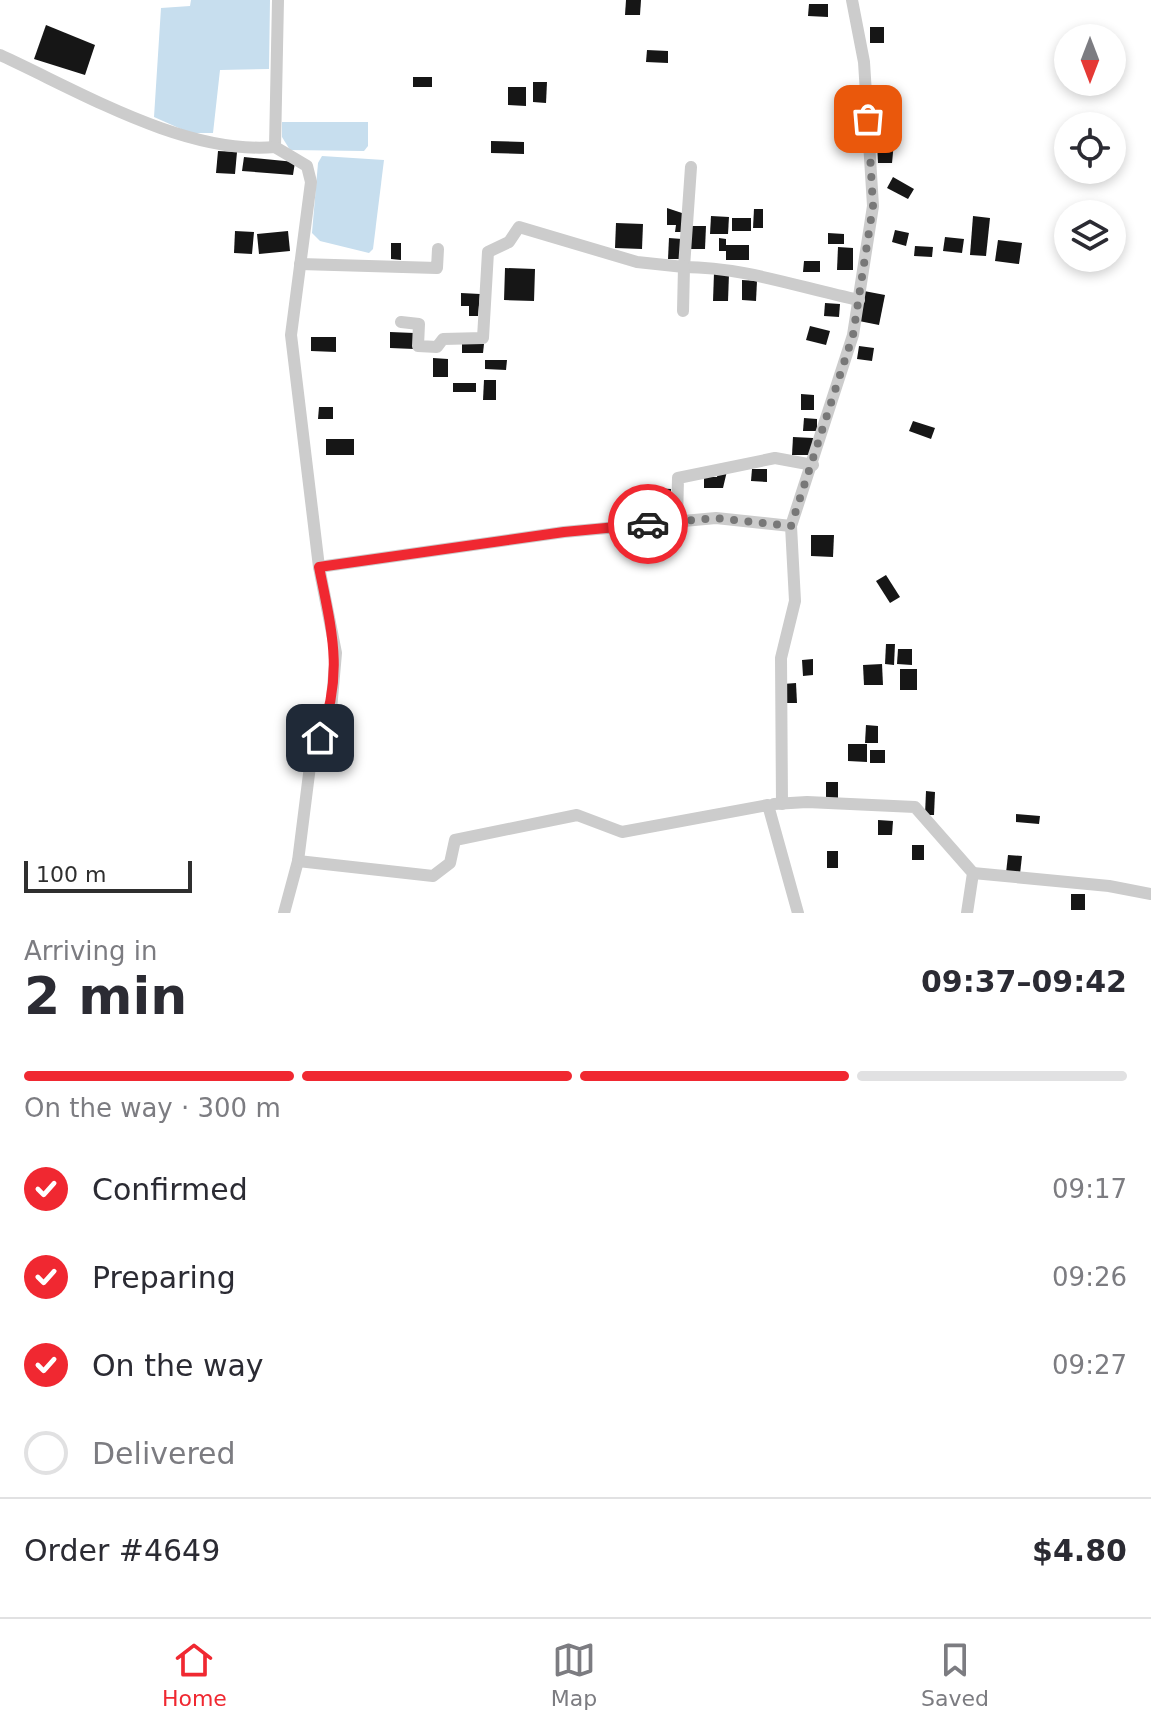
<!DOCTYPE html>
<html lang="en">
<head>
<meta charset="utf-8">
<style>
  body { margin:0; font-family:"DejaVu Sans",sans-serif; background:#f2f2f3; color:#2b2b33; height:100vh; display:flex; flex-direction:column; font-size:30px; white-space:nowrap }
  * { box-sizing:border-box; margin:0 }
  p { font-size:26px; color:#7c7c81 }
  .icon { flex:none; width:44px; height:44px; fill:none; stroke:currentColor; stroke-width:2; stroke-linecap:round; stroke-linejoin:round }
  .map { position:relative; height:913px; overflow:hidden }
  .sheet { display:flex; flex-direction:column; background:#fff; flex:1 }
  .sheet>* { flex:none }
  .needle { width:52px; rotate:180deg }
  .controls { position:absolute; left:1054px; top:24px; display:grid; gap:16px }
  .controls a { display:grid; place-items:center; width:72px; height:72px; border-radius:50%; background:#fff; box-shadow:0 4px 12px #0003; font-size:40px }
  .scale { position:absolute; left:24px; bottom:20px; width:168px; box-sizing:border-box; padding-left:8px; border:4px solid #2f2f2f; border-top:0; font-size:22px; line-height:28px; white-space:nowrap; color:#2f2f2f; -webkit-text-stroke:6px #fff; paint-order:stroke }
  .pin { position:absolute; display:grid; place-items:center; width:68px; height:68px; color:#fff; margin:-34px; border-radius:16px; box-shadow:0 4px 12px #0006 }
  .courier { position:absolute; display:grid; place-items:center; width:80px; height:80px; margin:-40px; border:6px solid #f02831; border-radius:50%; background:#fff; color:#222; box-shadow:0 2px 10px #0007 }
  .overview em { font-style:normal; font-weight:800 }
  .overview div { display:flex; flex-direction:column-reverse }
  .overview { display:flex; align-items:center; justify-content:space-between; height:136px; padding:0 24px }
  h1 { font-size:52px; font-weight:800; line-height:60px }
  .bar { display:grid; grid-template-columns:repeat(4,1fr); gap:12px 8px; align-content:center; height:96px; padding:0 24px }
  .bar i { height:10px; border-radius:6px; background:#e1e1e2 }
  .bar .selected { background:#f02831 }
  .bar p { grid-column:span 4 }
  .line { display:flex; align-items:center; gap:20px; padding:0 24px; border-top:2px solid #e1e1e2 }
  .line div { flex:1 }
  ol { padding:0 24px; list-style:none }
  li { display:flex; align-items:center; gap:24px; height:88px }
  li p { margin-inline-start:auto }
  li .icon { padding:8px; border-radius:50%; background:#f02831; color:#fff; stroke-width:4 }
  li:last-child { color:#7c7c81 }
  li i { width:44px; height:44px; border:4px solid #e1e1e2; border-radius:50% }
  .tab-bar { display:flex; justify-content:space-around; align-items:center; height:112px; border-top:2px solid #e1e1e2; background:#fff; font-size:22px; color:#7c7c81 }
  .tab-bar a { display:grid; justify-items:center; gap:4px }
  .tab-bar .selected { color:#f02831 }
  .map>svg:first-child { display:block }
</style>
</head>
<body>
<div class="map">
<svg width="1151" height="913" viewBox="0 0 1151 913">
  <rect width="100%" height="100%" fill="#fff"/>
  <g fill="#c7deee">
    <path d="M191 0H270L269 69 220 70 213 133H190L154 117 161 8 190 6Z"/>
    <path d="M282 122H368V146L364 151 290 150 282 137Z"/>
    <path d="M322 156 384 160 373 249 369 253 320 241 312 233 318 163Z"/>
  </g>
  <g fill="#161616">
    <path d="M626 0H641L640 15H625Z"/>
    <path d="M809 4H828V17L808 16Z"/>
    <path d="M46 25 95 45 85 75 34 59Z"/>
    <rect x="870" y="27" width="14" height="16"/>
    <path d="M647 50 668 51V63L646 62Z"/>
    <rect x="413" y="77" width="19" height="10"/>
    <path d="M533 82H547L546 103 533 102Z"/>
    <path d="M508 87H526V106L508 105Z"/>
    <path d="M491 141 524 142V154L491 153Z"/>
    <path d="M877 141 894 142 892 163H878Z"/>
    <path d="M218 151 237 152 235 174 216 173Z"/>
    <path d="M244 157 295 162 293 175 242 171Z"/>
    <path d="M893 177 914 189 908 199 887 188Z"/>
    <path d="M667 208 685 214V232H675L676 225H667Z"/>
    <path d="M754 209H763V228H753Z"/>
    <path d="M711 216 729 217 728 234H710Z"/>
    <path d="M973 216 990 218 986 256 970 255Z"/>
    <rect x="732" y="218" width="19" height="13"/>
    <path d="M616 223 643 224 642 249 615 248Z"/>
    <path d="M691 226H706L705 249H690Z"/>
    <path d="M895 230 909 233 906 246 892 242Z"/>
    <path d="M235 231 254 232 252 254 234 253Z"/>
    <path d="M288 231 290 251 259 254 257 234Z"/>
    <path d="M828 233 844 234V244H828Z"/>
    <path d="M945 237 964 239 962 253 943 251Z"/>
    <path d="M669 238 682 239 681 259H668Z"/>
    <path d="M719 238 726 239V245H749V260H726V251H719Z"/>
    <path d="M998 240 1022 243 1019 264 995 261Z"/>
    <path d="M391 243H401V260L391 259Z"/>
    <path d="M915 246 933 247 932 257 914 256Z"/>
    <path d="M838 247 853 248V270H837Z"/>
    <path d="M804 261H820V272H803Z"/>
    <path d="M505 268 535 269 534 301 504 300Z"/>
    <path d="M714 273 729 274 728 301H713Z"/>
    <path d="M742 280 757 281 756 301 742 300Z"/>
    <path d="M864 291 885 295 879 325 859 321Z"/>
    <path d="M461 293 480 294 478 316H469V306H461Z"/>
    <path d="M825 303 840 304 839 317 824 316Z"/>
    <path d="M810 326 830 331 826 345 806 340Z"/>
    <path d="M390 332 414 333V349L390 348Z"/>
    <path d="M311 337H336V352L311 351Z"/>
    <path d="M462 343 484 344 483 353H462Z"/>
    <path d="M859 346 874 348 872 361 857 359Z"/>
    <path d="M433 358 448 359V377H433Z"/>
    <path d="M485 360H507L506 370 485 369Z"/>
    <path d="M484 380H496V400H483Z"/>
    <rect x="453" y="383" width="23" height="9"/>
    <path d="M801 394 814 395V410H801Z"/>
    <path d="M319 407H333V419H318Z"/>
    <path d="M804 418 817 419V431H803Z"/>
    <path d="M913 421 935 428 931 439 909 431Z"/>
    <path d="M793 437 813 438 812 455H792Z"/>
    <rect x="326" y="439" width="28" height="16"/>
    <path d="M752 469H767V482L751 481Z"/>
    <path d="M718 470 727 471 723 488H704V477H717Z"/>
    <path d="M641 485H651L650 515H640Z"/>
    <path d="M654 488 671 489 670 513 653 512Z"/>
    <path d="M811 535H834L833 557 811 556Z"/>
    <path d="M886 575 900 597 890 603 876 581Z"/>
    <path d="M886 644H895L894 665 885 664Z"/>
    <path d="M898 649H912V665L897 664Z"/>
    <path d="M813 659V675L803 676 802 660Z"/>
    <path d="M882 664 883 685H864L863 665Z"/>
    <rect x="900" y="669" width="17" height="21"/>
    <path d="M796 683 797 703H784L783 684Z"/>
    <path d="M866 725 878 726V743H865Z"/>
    <path d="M848 744H867V762L848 761Z"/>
    <rect x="870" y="750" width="15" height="13"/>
    <rect x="826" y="782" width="12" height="16"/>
    <path d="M926 791 935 792 934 815H925Z"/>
    <path d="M1016 814 1040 816 1039 824 1016 822Z"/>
    <path d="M878 820 893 821 892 835H878Z"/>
    <rect x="912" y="845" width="12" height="15"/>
    <rect x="827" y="851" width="11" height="17"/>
    <path d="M1008 855 1022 856 1020 874 1006 873Z"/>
    <rect x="1071" y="894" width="14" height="16"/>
  </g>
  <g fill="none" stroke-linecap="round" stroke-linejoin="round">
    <g stroke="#ccc" stroke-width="12">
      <path d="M278 0 275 147 307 166 311 182 291 335 319 567 336 653 331 710 310 766 298 861 284 913"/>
      <path d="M0 55C81 92 185 155 275 147"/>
      <path d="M691 167 684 267C743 267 801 288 859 300"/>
      <path d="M300 264 437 268 438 249"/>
      <path d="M401 322 419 324 418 346 437 347 443 339 483 338 488 252 509 242 519 227 637 262 684 267 683 311"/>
      <path d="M677 522 678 478 775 458 813 465"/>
      <path d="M791 526 853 335 873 206 864 62 852 0"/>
      <path d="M319 567 564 532 716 518 791 526 795 601 781 658 782 804"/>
      <path d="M774 804 807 802 915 807 973 873 967 913"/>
      <path d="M298 861 433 876 450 863 455 840 577 815 622 832 768 805 798 913"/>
      <path d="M973 873 1109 886 1151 894"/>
    </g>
  </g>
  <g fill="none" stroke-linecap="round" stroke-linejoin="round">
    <path stroke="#787878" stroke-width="8" stroke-dasharray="0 14.4" d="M648 524 716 518 791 526 853 335 873 206 868 119"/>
    <path stroke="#f02831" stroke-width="10" d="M320 738C344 673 332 632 319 567L564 532 648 524"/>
  </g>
</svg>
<div class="controls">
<a><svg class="needle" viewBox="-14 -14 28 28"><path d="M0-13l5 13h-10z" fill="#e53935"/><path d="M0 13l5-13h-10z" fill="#7c7c81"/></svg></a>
<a><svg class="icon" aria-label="locate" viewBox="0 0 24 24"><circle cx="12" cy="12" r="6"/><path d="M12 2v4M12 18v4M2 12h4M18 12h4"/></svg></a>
<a><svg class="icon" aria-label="layers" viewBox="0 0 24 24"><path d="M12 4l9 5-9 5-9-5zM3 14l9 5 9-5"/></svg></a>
</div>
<div class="scale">100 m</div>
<div class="pin" style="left:868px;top:119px;background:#ea580c"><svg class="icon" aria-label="bag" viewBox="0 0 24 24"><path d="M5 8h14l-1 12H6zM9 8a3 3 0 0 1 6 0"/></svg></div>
<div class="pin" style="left:320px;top:738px;background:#1f2937"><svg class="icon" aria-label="home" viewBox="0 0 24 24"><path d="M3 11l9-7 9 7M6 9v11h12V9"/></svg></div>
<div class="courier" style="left:648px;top:524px"><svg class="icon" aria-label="car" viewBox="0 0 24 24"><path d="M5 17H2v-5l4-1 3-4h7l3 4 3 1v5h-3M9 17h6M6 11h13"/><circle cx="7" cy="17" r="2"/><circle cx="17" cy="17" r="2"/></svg></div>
</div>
<section class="sheet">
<div class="overview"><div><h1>2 min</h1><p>Arriving in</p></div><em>09:37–09:42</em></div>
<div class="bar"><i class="selected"></i><i class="selected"></i><i class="selected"></i><i></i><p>On the way · 300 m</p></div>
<ol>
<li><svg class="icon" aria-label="check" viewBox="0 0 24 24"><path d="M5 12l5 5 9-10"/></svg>Confirmed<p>09:17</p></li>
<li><svg class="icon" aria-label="check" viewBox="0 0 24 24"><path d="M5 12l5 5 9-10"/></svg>Preparing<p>09:26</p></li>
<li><svg class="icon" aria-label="check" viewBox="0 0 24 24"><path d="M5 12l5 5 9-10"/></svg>On the way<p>09:27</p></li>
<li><i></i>Delivered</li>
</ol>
<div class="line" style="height:104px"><div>Order #4649</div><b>$4.80</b></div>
</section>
<nav class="tab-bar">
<a class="selected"><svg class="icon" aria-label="home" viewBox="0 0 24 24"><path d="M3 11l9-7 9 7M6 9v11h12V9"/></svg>Home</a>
<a><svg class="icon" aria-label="map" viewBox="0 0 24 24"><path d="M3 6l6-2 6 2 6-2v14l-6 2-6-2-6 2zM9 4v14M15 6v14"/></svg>Map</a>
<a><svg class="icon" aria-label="saved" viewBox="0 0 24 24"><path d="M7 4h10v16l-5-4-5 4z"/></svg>Saved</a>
</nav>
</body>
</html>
